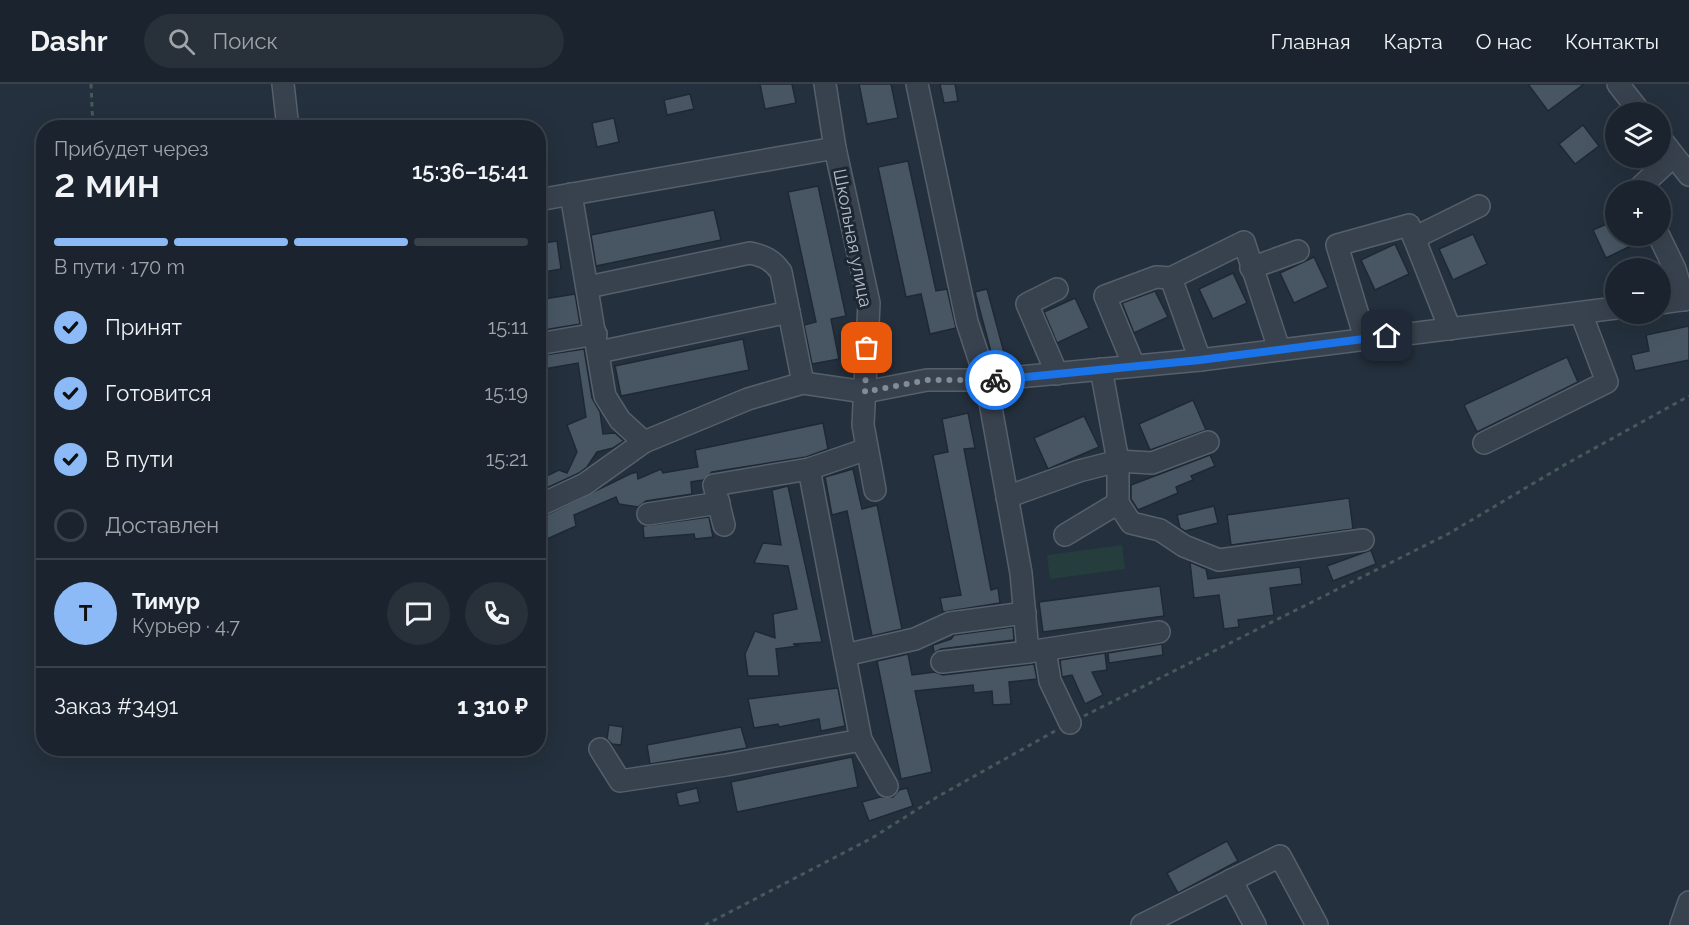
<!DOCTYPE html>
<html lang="ru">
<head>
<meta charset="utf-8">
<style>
  body { margin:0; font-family:Raleway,sans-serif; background:#28303a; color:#f1f3f6; height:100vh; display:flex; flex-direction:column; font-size:22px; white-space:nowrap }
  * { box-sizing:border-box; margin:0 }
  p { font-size:20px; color:#a0a4aa }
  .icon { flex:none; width:33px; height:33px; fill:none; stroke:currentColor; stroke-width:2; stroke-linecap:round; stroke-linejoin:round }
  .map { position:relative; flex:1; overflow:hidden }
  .panel { position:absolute; left:36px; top:36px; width:510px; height:636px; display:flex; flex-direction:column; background:#1b242e; border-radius:24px; box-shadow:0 6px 24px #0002,0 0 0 2px #39414a }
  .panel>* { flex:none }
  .controls { position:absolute; left:1605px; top:18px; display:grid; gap:12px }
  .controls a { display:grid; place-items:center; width:66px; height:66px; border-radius:50%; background:#1b242e; box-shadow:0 6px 24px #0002,0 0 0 2px #39414a; font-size:30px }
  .pin { position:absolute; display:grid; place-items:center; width:51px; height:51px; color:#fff; margin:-26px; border-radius:12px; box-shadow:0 3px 9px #0006 }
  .courier { position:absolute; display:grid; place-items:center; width:60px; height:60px; margin:-30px; border:4px solid #1a73e8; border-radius:50%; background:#fff; color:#222; box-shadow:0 2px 8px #0007 }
  .head em { font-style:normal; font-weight:600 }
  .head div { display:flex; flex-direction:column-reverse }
  .head { display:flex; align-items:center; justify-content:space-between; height:102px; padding:0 18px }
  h1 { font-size:39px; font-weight:600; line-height:45px }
  .bar { display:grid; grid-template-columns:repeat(4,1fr); gap:9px 6px; align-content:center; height:72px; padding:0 18px }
  .bar i { height:8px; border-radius:4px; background:#39414a }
  .bar .on { background:#8cbaf6 }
  .bar p { grid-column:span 4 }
  .line { display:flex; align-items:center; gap:15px; padding:0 18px; border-top:2px solid #39414a }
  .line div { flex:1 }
  .round { display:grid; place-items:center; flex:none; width:63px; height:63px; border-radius:32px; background:#28303a }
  ol { padding:0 18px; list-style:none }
  li { display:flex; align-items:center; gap:18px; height:66px }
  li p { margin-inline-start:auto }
  li .icon { padding:6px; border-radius:50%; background:#8cbaf6; color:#111; stroke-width:4 }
  li:last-child { color:#a0a4aa }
  li i { width:33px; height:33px; border:3px solid #39414a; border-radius:50% }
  header { display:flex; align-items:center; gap:36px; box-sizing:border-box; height:84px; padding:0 30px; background:#1b242e; border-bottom:2px solid #39414a }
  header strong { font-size:28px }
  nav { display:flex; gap:33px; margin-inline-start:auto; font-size:21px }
  .search { width:420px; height:54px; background:#28303a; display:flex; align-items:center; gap:15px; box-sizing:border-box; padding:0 21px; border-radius:33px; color:#a0a4aa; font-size:22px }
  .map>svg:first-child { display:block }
</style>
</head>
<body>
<header>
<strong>Dashr</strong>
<div class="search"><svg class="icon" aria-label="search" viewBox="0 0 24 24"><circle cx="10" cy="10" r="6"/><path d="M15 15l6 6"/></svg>Поиск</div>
<nav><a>Главная</a><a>Карта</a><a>О нас</a><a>Контакты</a></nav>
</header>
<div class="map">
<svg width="1689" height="841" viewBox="0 0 1689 841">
  <rect width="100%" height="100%" fill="#24303d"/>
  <path fill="#263d3e" d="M1122 461 1125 485 1050 495 1047 471Z"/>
  <g fill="#485664" stroke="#1f2935" stroke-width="1.5">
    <path d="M760 0H792L796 19 765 25Z"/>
    <path d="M859 0H891L898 34 867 40Z"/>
    <path d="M940 0H955L958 17 944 19Z"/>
    <path d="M1528 0H1584L1548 27Z"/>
    <path d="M690 10 694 25 667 31 664 16Z"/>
    <path d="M614 34 619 58 597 63 592 39Z"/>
    <path d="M1583 41 1599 62 1575 80 1559 60Z"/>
    <path d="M908 77 936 207 947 205 956 244 930 250 921 210 906 213 878 83Z"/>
    <path d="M818 102 846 232 831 235 839 275 812 280 804 241 816 238 788 108Z"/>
    <path d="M714 126 721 156 596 182 591 151Z"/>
    <path d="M1616 136V152H1646L1647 154 1606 174 1593 146Z"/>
    <path d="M1473 150 1487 180 1453 196 1439 165Z"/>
    <path d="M557 157 561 185 538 189V160Z"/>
    <path d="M1395 160 1409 190 1375 206 1361 176Z"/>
    <path d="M1314 173 1328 203 1294 219 1280 189Z"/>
    <path d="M1233 189 1247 219 1213 235 1199 205Z"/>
    <path d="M987 205 1006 276 994 279 975 208Z"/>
    <path d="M1155 207 1168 233 1134 249 1122 219Z"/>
    <path d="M575 210 580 240 538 247V216Z"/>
    <path d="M1075 214 1089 244 1057 259 1044 228Z"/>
    <path d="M1689 242V276L1635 287 1631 271 1649 267 1646 251Z"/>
    <path d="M743 255 749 286 621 312 615 282Z"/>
    <path d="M584 265 592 314 600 328 603 350 615 349 624 357 613 364 597 368 587 383 579 389 538 408V396L559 386 567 389 577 368 567 341 586 333 578 279 538 286V272Z"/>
    <path d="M1567 273 1578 298 1477 348 1464 321Z"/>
    <path d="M1193 316 1206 346 1150 366 1139 340Z"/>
    <path d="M968 329 975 364 964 365 991 506 998 504 1000 519 943 528 940 514 961 511 933 371 948 368 942 335Z"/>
    <path d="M1084 332 1099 363 1048 385 1034 354Z"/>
    <path d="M823 339 828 365 806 373 712 388 703 396 691 398 692 410 646 417 638 423 619 420 616 413 574 431 576 442 547 455 546 448 538 449V435L630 390 637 388 638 395 661 385 663 389 698 383 695 366Z"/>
    <path d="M1210 371 1215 382 1191 392 1193 396 1176 403 1178 409 1138 426 1131 415V401Z"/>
    <path d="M853 385 862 425 877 421 902 545 872 552 847 427 832 431 825 393Z"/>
    <path d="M788 402 822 558 793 560 798 562 776 565 779 592H748L745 570 755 547 775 554 773 530 797 525 788 482 754 479 763 459 781 461 772 406Z"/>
    <path d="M1349 414 1353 445 1231 461 1227 431Z"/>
    <path d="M1214 422 1218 439 1185 447 1180 444 1177 431Z"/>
    <path d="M709 433 713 453 695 455 694 450 644 454 643 442Z"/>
    <path d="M1371 466 1376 480 1333 497 1327 482Z"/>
    <path d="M1190 478 1206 485 1208 495 1300 483 1302 500 1270 504 1274 531 1238 536 1239 543 1224 545 1219 511 1194 514Z"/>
    <path d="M1160 502 1164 532 1043 548 1039 518Z"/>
    <path d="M1013 543 1014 556 941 565 934 569 933 561 951 555 954 551Z"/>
    <path d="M1162 560 1163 571 1109 579 1108 569Z"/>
    <path d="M1105 569 1107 586 1092 588 1103 611 1085 620 1072 591 1062 593 1060 576Z"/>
    <path d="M908 570 912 591 935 588 943 591 1034 580 1037 595 1009 598 1011 620 993 621 992 607 974 609 973 601 915 607 932 688 901 695 877 577Z"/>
    <path d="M838 604 845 642 821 647 819 635 779 643 778 640 754 644 748 615Z"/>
    <path d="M609 641 623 643 621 661 612 660 607 655Z"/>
    <path d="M741 643 747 664 650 680 647 661Z"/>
    <path d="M852 673 858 703 737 728 731 698Z"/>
    <path d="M697 704 700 718 679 722 676 709Z"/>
    <path d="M907 704 913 722 869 737 862 718 880 713H893L899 706Z"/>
    <path d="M1227 757 1238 777 1178 809 1167 789Z"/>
  </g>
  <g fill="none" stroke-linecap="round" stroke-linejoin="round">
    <defs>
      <g id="minor">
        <path d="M283 0 288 44"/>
        <path d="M825 0 835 64 869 219 863 341 875 406"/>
        <path d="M917 0 967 238 986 296 1021 489 1028 568"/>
        <path d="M1618 0 1640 28"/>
        <path d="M1660 54 1689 91"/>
        <path d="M1637 106 1664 81"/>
        <path d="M571 110 605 312 620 336 644 358"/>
        <path d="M538 116 835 64"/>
        <path d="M1659 152 1675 185 1684 216"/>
        <path d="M1414 154 1479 122"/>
        <path d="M1251 184 1298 167"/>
        <path d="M588 203 750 169C764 172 773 176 781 188L803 299"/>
        <path d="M1660 219 1689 215"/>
        <path d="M1365 254 1337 161 1409 141 1450 245"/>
        <path d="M538 260 596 250"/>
        <path d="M599 268 789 228"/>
        <path d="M1200 276 1171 194 1244 158 1279 265"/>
        <path d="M1134 282 1105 212 1156 193 1171 194"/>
        <path d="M1101 285 1118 377V419L1131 439 1160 446 1184 462 1219 476 1363 456"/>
        <path d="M1057 290 1027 220 1057 205"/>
        <path d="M1484 359 1607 298 1581 229"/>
        <path d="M809 385 861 656 887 702"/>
        <path d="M1007 413 1079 387 1118 377 1152 379 1208 358"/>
        <path d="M538 422 585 400 644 358 748 315 803 299 865 308 927 296H986L1200 276 1616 224"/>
        <path d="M648 430 719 419"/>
        <path d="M724 441 714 401 809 385 867 365"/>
        <path d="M1065 451 1118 419"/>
        <path d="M1045 566 1050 597 1070 639"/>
        <path d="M845 571 915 555 950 539 1025 529"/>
        <path d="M942 578 1028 568 1159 548"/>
        <path d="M600 665 620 697 726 681 861 656"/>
        <path d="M1231 796 1255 841"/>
        <path d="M1142 841 1280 772 1317 841"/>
        <path d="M1681 841 1689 818"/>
      </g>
    </defs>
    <use href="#minor" stroke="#56606c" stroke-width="24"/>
    <g stroke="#445a5b" stroke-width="3" stroke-dasharray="4.5 4.5" stroke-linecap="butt">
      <path d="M91 0 93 44"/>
      <path d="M1084 632 1448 450 1566 380 1689 312"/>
      <path d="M705 841 872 754 937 713 1055 647"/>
    </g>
    <use href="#minor" stroke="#38424e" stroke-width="21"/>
  </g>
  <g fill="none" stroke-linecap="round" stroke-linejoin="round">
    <path stroke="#828c98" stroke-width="6" stroke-dasharray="0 10.8" d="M867 264 865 308 927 296H995"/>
    <path stroke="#1a73e8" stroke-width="8" d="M995 296 1200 276 1387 252"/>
  </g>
  <g text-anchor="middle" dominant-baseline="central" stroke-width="6" stroke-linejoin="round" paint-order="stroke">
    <g font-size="18" fill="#b4bdc9" stroke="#1d2733">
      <text transform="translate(853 154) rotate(79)">Школьная улица</text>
    </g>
  </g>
</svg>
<div class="controls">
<a><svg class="icon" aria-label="layers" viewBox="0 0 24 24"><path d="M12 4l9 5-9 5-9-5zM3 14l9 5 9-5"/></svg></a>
<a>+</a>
<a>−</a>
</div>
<div class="pin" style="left:867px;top:264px;background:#ea580c"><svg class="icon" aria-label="bag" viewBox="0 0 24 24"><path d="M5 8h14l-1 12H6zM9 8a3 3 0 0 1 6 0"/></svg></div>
<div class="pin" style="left:1387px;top:252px;background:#1f2937"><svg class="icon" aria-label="home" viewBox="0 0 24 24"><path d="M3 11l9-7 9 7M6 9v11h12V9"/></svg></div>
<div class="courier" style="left:995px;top:296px"><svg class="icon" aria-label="bike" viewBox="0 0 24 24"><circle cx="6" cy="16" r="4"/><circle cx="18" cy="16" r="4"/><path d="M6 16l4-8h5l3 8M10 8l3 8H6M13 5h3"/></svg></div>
<section class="panel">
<div class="head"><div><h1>2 мин</h1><p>Прибудет через</p></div><em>15:36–15:41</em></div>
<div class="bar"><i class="on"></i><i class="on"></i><i class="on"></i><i></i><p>В пути · 170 m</p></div>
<ol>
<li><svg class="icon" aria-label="check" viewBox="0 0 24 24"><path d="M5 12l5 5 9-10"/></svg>Принят<p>15:11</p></li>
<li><svg class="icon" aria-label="check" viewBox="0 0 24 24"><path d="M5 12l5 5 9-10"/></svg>Готовится<p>15:19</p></li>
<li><svg class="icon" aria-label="check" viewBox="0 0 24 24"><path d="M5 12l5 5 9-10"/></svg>В пути<p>15:21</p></li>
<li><i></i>Доставлен</li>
</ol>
<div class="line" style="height:108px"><b class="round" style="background:#8cbaf6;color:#111">Т</b><div><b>Тимур</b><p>Курьер · 4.7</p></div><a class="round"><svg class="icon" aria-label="chat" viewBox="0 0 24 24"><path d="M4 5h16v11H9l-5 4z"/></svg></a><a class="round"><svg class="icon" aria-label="phone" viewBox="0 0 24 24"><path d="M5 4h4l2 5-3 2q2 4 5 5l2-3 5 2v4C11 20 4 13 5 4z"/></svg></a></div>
<div class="line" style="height:78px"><div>Заказ #3491</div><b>1 310 ₽</b></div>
</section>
</div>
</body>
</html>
